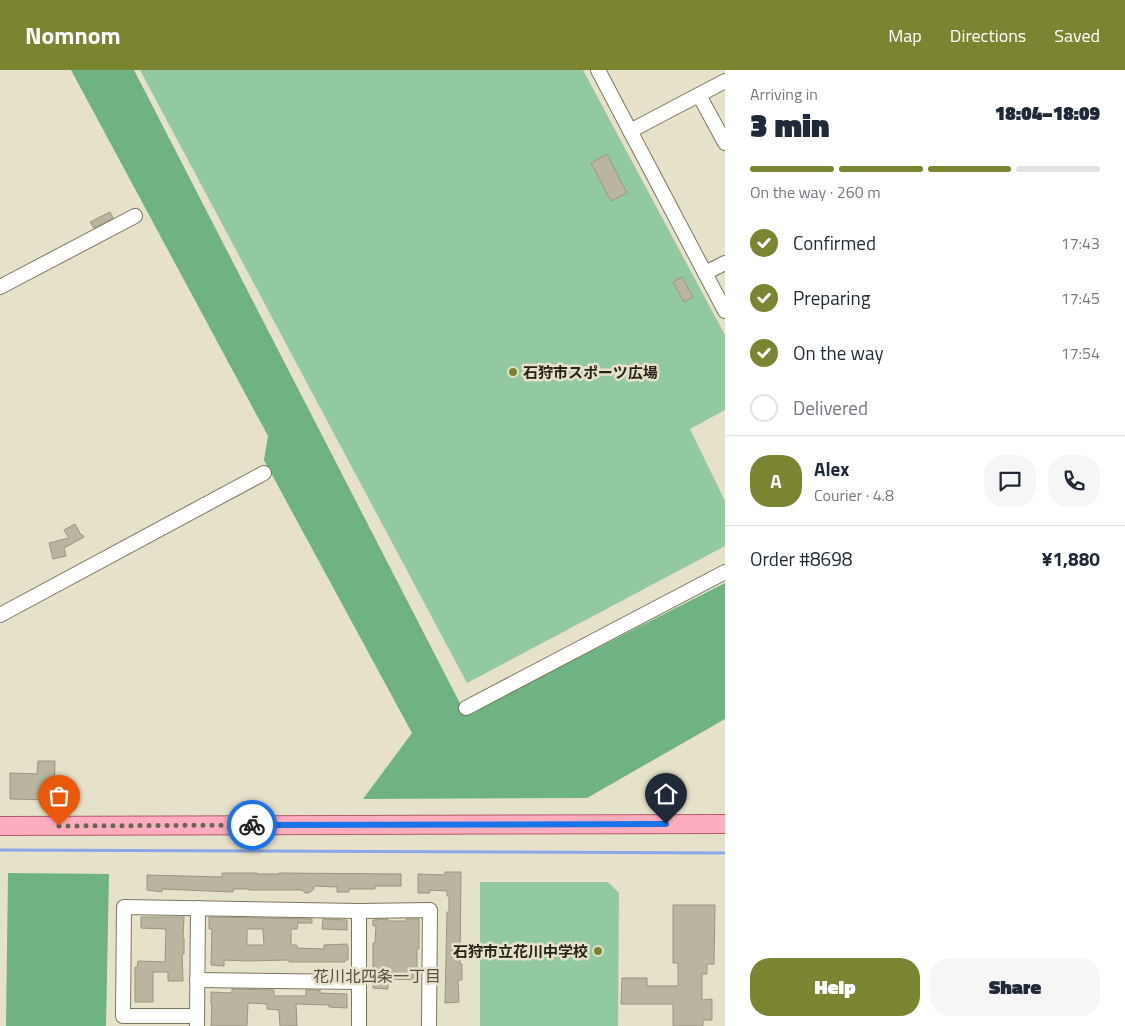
<!DOCTYPE html>
<html lang="en">
<head>
<meta charset="utf-8">
<style>
  body { margin:0; font-family:"Titillium Web","Noto Sans JP",sans-serif; background:#f6f6f7; color:#1f2937; height:100vh; display:flex; flex-direction:column; font-size:19px; white-space:nowrap }
  * { box-sizing:border-box; margin:0 }
  p { font-size:16px; color:#747a83 }
  .icon { flex:none; width:28px; height:28px; fill:none; stroke:currentColor; stroke-width:2; stroke-linecap:round; stroke-linejoin:round }
  .map { position:relative; flex:1; overflow:hidden }
  .drawer { display:flex; flex-direction:column; background:#fff; width:400px }
  .drawer>* { flex:none }
  .pin { position:absolute; display:grid; place-items:center; width:42px; height:42px; color:#fff; margin:-51px -21px; border-radius:50% 50% 50% 0; rotate:-45deg; box-shadow:0 0 5px #0007 }
  .pin .icon { rotate:45deg }
  .courier { position:absolute; display:grid; place-items:center; width:50px; height:50px; margin:-25px; border:4px solid #1a73e8; border-radius:50%; background:#fff; color:#222; box-shadow:0 1px 6px #0007 }
  .head em { font-style:normal; font-weight:800 }
  .head div { display:flex; flex-direction:column-reverse }
  .head { display:flex; align-items:center; justify-content:space-between; height:85px; padding:0 25px }
  h1 { font-size:32px; font-weight:800; line-height:38px }
  .bar { display:grid; grid-template-columns:repeat(4,1fr); gap:8px 5px; align-content:center; height:60px; padding:0 25px }
  .bar i { height:6px; border-radius:4px; background:#e0e1e3 }
  .bar .current { background:#7b8430 }
  .bar p { grid-column:span 4 }
  .line { display:flex; align-items:center; gap:12px; padding:0 25px; border-top:1px solid #e0e1e3 }
  .line div { flex:1 }
  .round { display:grid; place-items:center; flex:none; width:52px; height:52px; border-radius:20px; background:#f6f6f7 }
  ol { padding:0 25px; list-style:none }
  li { display:flex; align-items:center; gap:15px; height:55px }
  li p { margin-inline-start:auto }
  li .icon { padding:5px; border-radius:50%; background:#7b8430; color:#fff; stroke-width:4 }
  li:last-child { color:#747a83 }
  li i { width:28px; height:28px; border:2px solid #e0e1e3; border-radius:50% }
  .button { display:flex; gap:10px; margin-top:auto; padding:10px 25px }
  .button a { flex:1; height:58px; border-radius:20px; background:#7b8430; color:#fff; font-size:20px; font-weight:800; line-height:58px; text-align:center }
  .button a+a { background:#f6f6f7; color:#1f2937 }
  header { display:flex; align-items:center; gap:30px; box-sizing:border-box; height:70px; padding:0 25px; background:#7b8430; color:#fff }
  header strong { font-size:24px }
  nav { display:flex; gap:28px; margin-inline-start:auto; font-size:18px }
  main { display:flex; flex:1; min-height:0 }
  .map>svg:first-child { display:block }
</style>
</head>
<body>
<header>
<strong>Nomnom</strong>
<nav><a>Map</a><a>Directions</a><a>Saved</a></nav>
</header>
<main>
<div class="map">
<svg width="725" height="956" viewBox="0 0 725 956">
  <rect width="100%" height="100%" fill="#e6e1c9"/>
  <g fill="#93c9a0">
    <path d="M140 0H583L725 265V340L690 359 725 431V476L467 613Z"/>
    <path d="M480 812H608L619 823 618 956H480Z"/>
  </g>
  <g fill="#70b382">
    <path d="M71 0H134L466 645 725 513V649L587 728 363 729 412 663 264 390 268 366Z"/>
    <path d="M8 803 109 804 106 956H6Z"/>
  </g>
  <g fill="none" stroke-linecap="round" stroke-linejoin="round">
    <path stroke="#89a7e7" stroke-width="3" d="M0 780 725 783"/>
  </g>
  <g fill="#bab59e" stroke="#9a957e" fill-rule="evenodd">
    <path d="M607 84 627 123 611 131 591 93Z"/>
    <path d="M110 142 113 148 94 158 90 152Z"/>
    <path d="M682 207 693 227 684 232 673 212Z"/>
    <path d="M75 454 81 465 82 464 84 467 64 478 66 486 53 489 49 473 69 468 64 460Z"/>
    <path d="M38 691H55L54 730 10 729V703L37 704Z"/>
    <path d="M673 716 675 733 660 734 659 717Z"/>
    <path d="M445 802H461L460 894H462V910H458L459 932 445 933 447 842H449V826H447V821L430 820V823H418V804L445 805Z"/>
    <path d="M222 803H257V804H279V803L401 804V816H375V819H349V822H337V817L314 816V819L309 823H305L302 820H249V819H233V822L162 819V822L147 820V805L222 807Z"/>
    <path d="M673 835H715L714 894H707V904H702V930L712 929V950H703V956H673V934H621L622 908H647V916H678V893H673Z"/>
    <path d="M141 847H184L183 868H184V884H182L183 911H168V902H153V932H135V897L137 898 138 891 165 892 166 859 141 858Z"/>
    <path d="M209 847 312 849V853H298L297 859H291V875H297V878L324 879V875L347 874V876H348V890H345V892H289V890L247 891 224 890V896L211 895 212 859H209ZM247 859H263L264 875H247Z"/>
    <path d="M323 849 347 850V860L322 859Z"/>
    <path d="M388 849V851H406V849H419V879H417V905H416V910L388 909V919L373 918V873H375L376 856H373V850Z"/>
    <path d="M232 919 274 920V926H306V920H320V923L347 924V938L329 937V935L296 934 297 956H280L279 940 267 939V934L248 933 247 956H211L212 935H211V922L232 923Z"/>
  </g>
  <g fill="none" stroke-linecap="round" stroke-linejoin="round">
    <defs>
      <g id="minor">
        <path d="M598 0 725 241"/>
        <path d="M699 25 725 73"/>
        <path d="M630 61 725 11"/>
        <path d="M705 203 725 193"/>
        <path d="M0 217 135 146"/>
        <path d="M0 545 264 403"/>
        <path d="M466 638 725 502"/>
        <path d="M197 910 359 912"/>
        <path d="M197 946H123L124 837 359 841 430 840 429 956"/>
        <path d="M197 956 198 838"/>
        <path d="M359 956V841"/>
      </g>
      <path id="major" d="M0 756 725 754"/>
    </defs>
    <use href="#minor" stroke="#7b7660" stroke-width="16"/>
    <use href="#major" stroke="#b25968" stroke-width="20"/>
    <use href="#minor" stroke="#fff" stroke-width="14"/>
    <use href="#major" stroke="#feadbe" stroke-width="18"/>
  </g>
  <g fill="none" stroke-linecap="round" stroke-linejoin="round">
    <path stroke="#696657" stroke-width="5" stroke-dasharray="0 9" d="M59 756 252 755"/>
    <path stroke="#1a73e8" stroke-width="6" d="M252 755 666 754"/>
  </g>
  <g fill="#7b8430" stroke="#e6e1c9" stroke-width="2">
    <circle cx="513" cy="302" r="5"/>
    <circle cx="598" cy="881" r="5"/>
  </g>
  <g text-anchor="middle" dominant-baseline="central" stroke-width="5" stroke-linejoin="round" paint-order="stroke">
    <g font-size="15" font-weight="bold" fill="#25231a" stroke="#e6e1c9" text-anchor="start">
      <text x="523" y="302">石狩市スポーツ広場</text>
      <text x="588" y="881" text-anchor="end">石狩市立花川中学校</text>
    </g>
    <g font-size="16" fill="#54503b" stroke="#e6e1c9">
      <text x="377" y="906">花川北四条一丁目</text>
    </g>
  </g>
</svg>
<div class="pin" style="left:59px;top:756px;background:#ea580c"><svg class="icon" aria-label="bag" viewBox="0 0 24 24"><path d="M5 8h14l-1 12H6zM9 8a3 3 0 0 1 6 0"/></svg></div>
<div class="pin" style="left:666px;top:754px;background:#1f2937"><svg class="icon" aria-label="home" viewBox="0 0 24 24"><path d="M3 11l9-7 9 7M6 9v11h12V9"/></svg></div>
<div class="courier" style="left:252px;top:755px"><svg class="icon" aria-label="bike" viewBox="0 0 24 24"><circle cx="6" cy="16" r="4"/><circle cx="18" cy="16" r="4"/><path d="M6 16l4-8h5l3 8M10 8l3 8H6M13 5h3"/></svg></div>
</div>
<section class="drawer">
<div class="head"><div><h1>3 min</h1><p>Arriving in</p></div><em>18:04–18:09</em></div>
<div class="bar"><i class="current"></i><i class="current"></i><i class="current"></i><i></i><p>On the way · 260 m</p></div>
<ol>
<li><svg class="icon" aria-label="check" viewBox="0 0 24 24"><path d="M5 12l5 5 9-10"/></svg>Confirmed<p>17:43</p></li>
<li><svg class="icon" aria-label="check" viewBox="0 0 24 24"><path d="M5 12l5 5 9-10"/></svg>Preparing<p>17:45</p></li>
<li><svg class="icon" aria-label="check" viewBox="0 0 24 24"><path d="M5 12l5 5 9-10"/></svg>On the way<p>17:54</p></li>
<li><i></i>Delivered</li>
</ol>
<div class="line" style="height:90px"><b class="round" style="background:#7b8430;color:#fff">A</b><div><b>Alex</b><p>Courier · 4.8</p></div><a class="round"><svg class="icon" aria-label="chat" viewBox="0 0 24 24"><path d="M4 5h16v11H9l-5 4z"/></svg></a><a class="round"><svg class="icon" aria-label="phone" viewBox="0 0 24 24"><path d="M5 4h4l2 5-3 2q2 4 5 5l2-3 5 2v4C11 20 4 13 5 4z"/></svg></a></div>
<div class="line" style="height:65px"><div>Order #8698</div><b>¥1,880</b></div>
<div class="button"><a>Help</a><a>Share</a></div>
</section>
</main>
</body>
</html>
